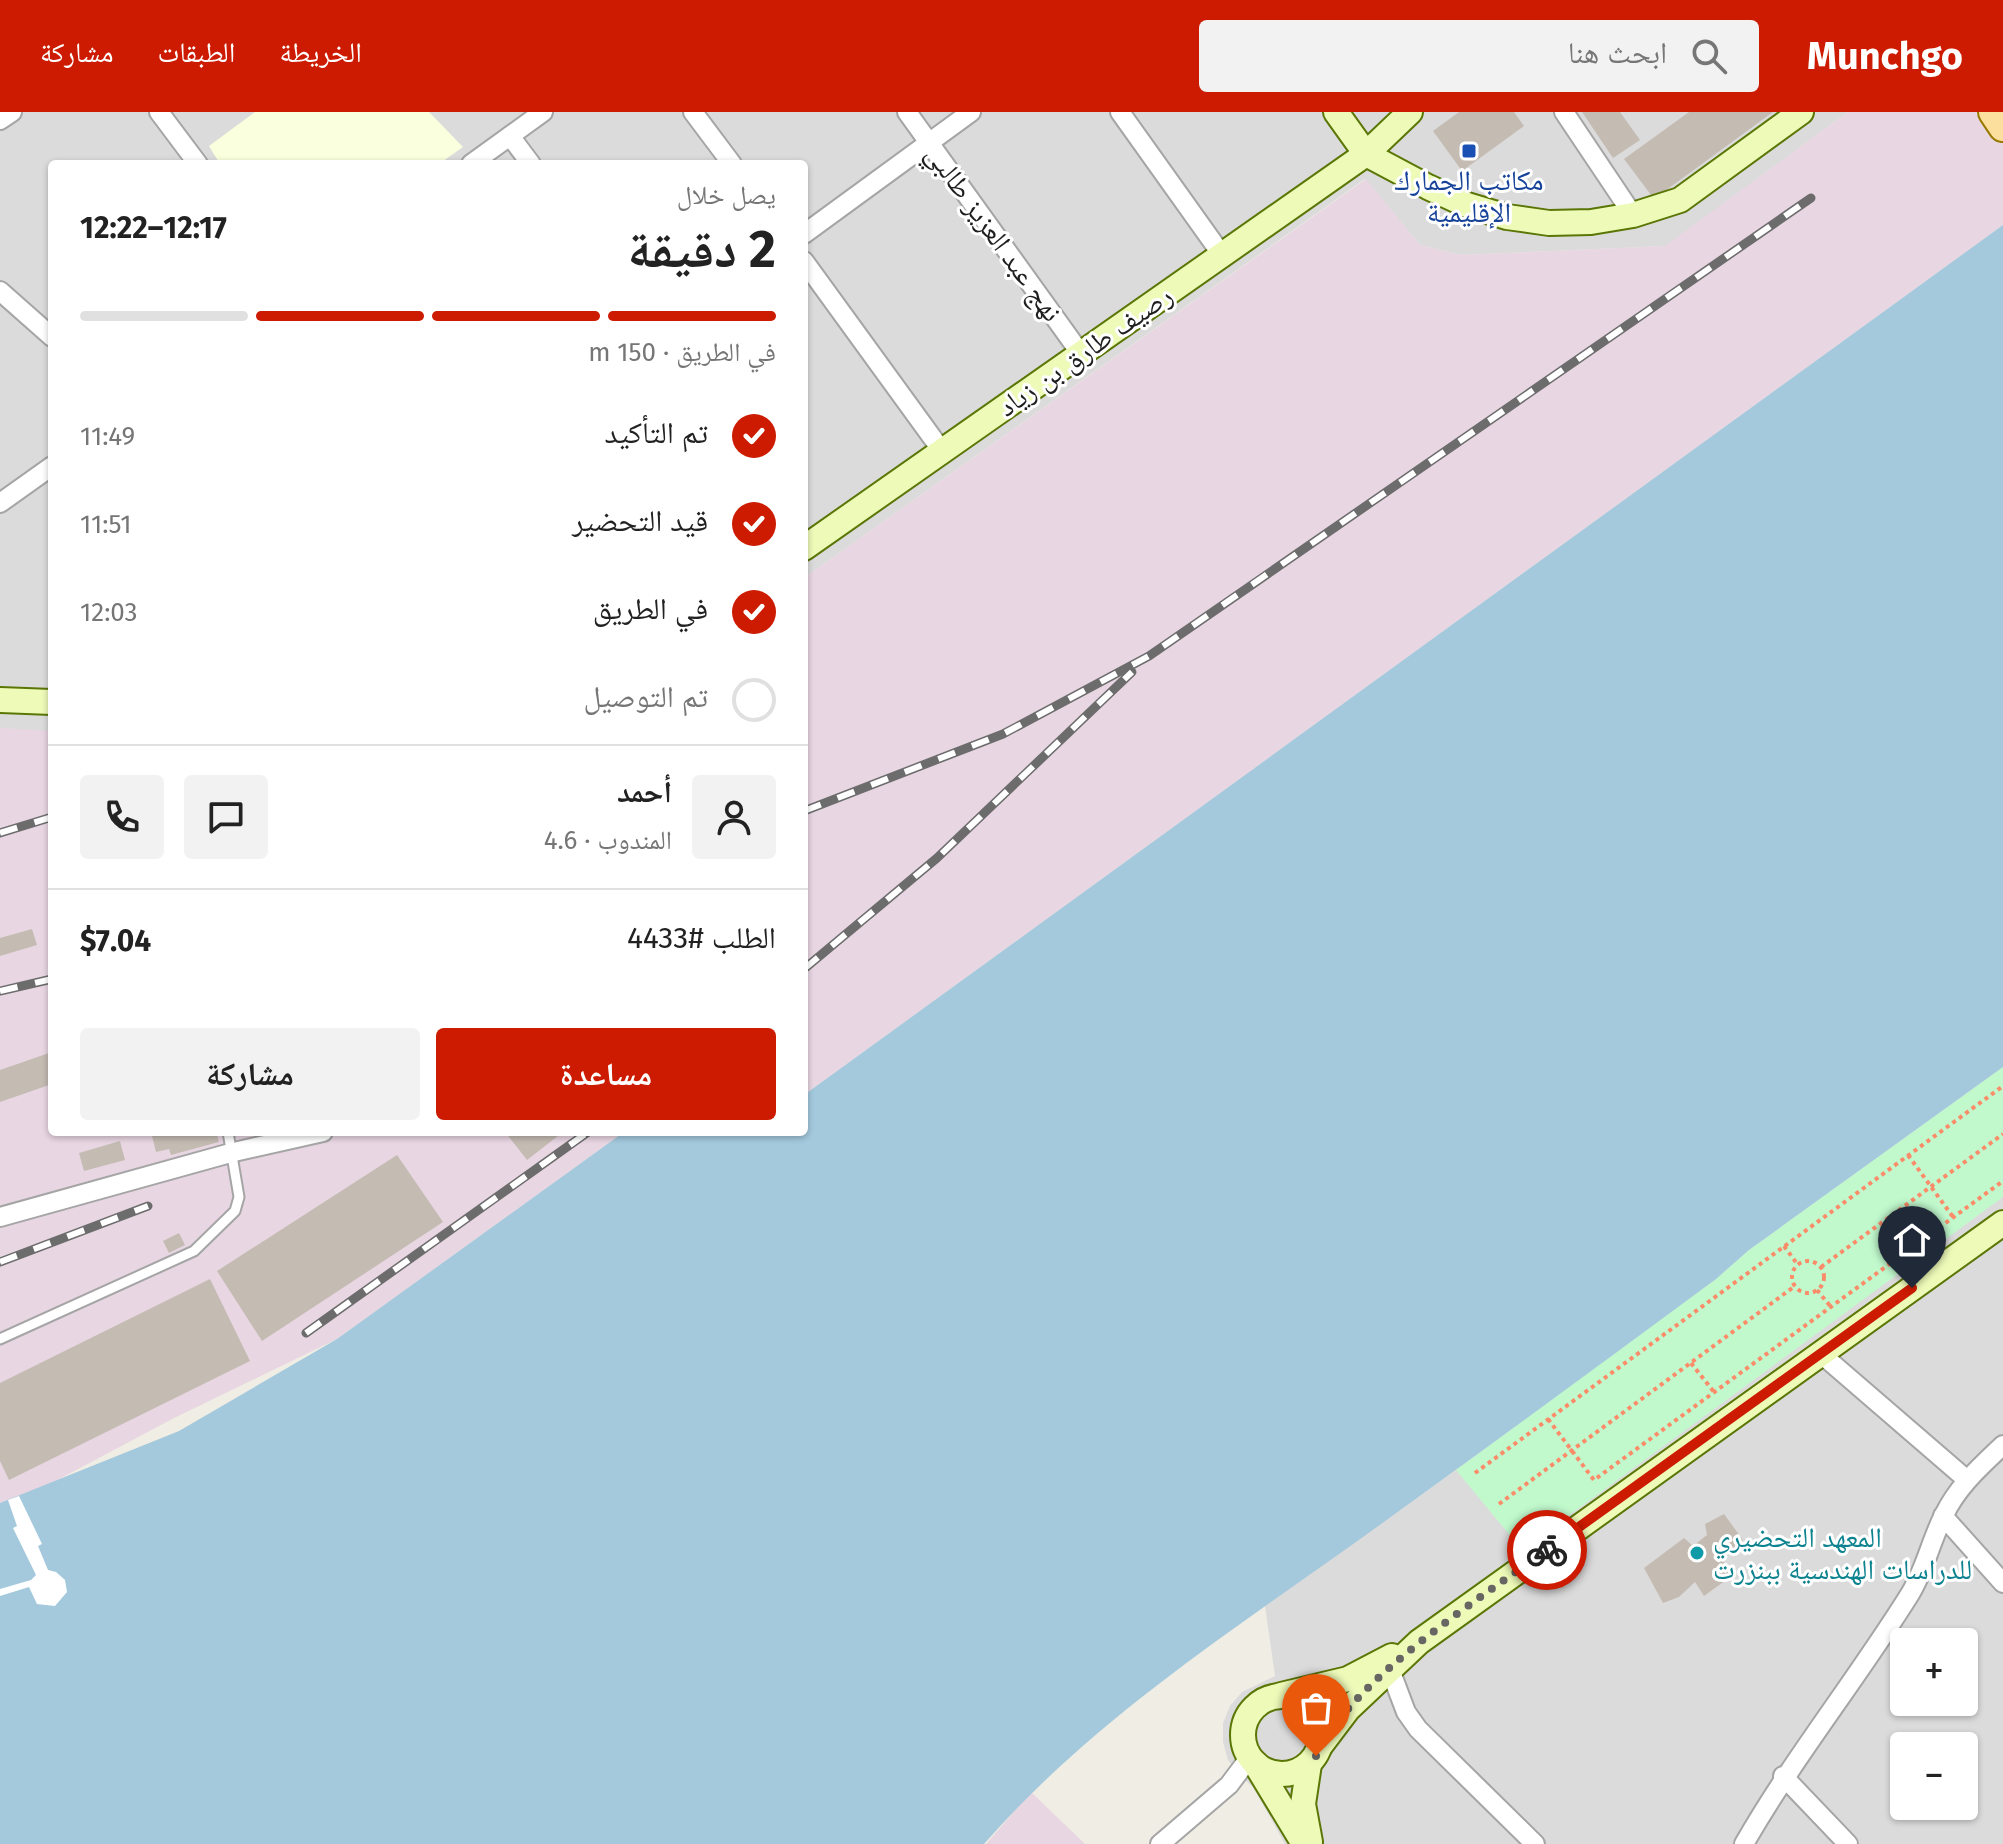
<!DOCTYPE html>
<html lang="ar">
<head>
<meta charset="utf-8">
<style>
  body { margin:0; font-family:"Fira Sans","Noto Naskh Arabic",sans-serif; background:#f2f2f2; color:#222; direction:rtl; height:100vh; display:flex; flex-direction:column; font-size:30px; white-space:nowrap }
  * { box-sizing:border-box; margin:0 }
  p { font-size:26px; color:#767676 }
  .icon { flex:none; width:44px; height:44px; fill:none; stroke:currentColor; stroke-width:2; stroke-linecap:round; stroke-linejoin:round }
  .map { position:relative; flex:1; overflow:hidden; direction:ltr }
  .details { position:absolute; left:48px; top:48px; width:760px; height:976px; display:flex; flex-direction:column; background:#fff; border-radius:8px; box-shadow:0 2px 6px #0004; direction:rtl }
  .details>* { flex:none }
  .buttons { position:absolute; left:1890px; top:1516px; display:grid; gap:16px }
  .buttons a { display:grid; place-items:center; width:88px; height:88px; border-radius:8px; background:#fff; box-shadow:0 2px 6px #0004; font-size:40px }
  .pin { position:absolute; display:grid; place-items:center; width:68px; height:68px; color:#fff; margin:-82px -34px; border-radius:50% 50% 50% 0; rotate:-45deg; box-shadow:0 0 8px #0007 }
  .pin .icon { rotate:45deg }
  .courier { position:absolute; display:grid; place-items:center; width:80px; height:80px; margin:-40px; border:6px solid #cc1b00; border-radius:50%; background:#fff; color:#222; box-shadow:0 2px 10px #0007 }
  .headline em { font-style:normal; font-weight:700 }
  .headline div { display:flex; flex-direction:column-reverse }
  .headline { display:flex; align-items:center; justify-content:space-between; height:136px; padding:0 32px }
  h1 { font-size:52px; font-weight:700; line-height:60px }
  .bar { display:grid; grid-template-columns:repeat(4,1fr); gap:12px 8px; align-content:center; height:96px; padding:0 32px }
  .bar i { height:10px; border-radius:6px; background:#e0e0e0 }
  .bar .current { background:#cc1b00 }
  .bar p { grid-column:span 4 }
  .line { display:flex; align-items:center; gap:20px; padding:0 32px; border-top:2px solid #e0e0e0 }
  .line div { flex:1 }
  .round { display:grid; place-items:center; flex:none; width:84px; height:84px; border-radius:8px; background:#f2f2f2 }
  ol { padding:0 32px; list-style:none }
  li { display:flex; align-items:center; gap:24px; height:88px }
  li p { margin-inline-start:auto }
  li .icon { padding:8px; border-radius:50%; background:#cc1b00; color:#fff; stroke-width:4 }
  li:last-child { color:#767676 }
  li i { width:44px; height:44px; border:4px solid #e0e0e0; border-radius:50% }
  .primary-button { display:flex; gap:16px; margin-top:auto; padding:16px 32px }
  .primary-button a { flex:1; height:92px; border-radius:8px; background:#cc1b00; color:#fff; font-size:32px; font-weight:700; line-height:92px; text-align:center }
  .primary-button a+a { background:#f2f2f2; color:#222 }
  header { display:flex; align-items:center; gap:48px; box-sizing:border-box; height:112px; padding:0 40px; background:#cc1b00; color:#fff }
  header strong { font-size:38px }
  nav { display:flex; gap:44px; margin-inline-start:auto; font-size:28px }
  .search { width:560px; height:72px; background:#f2f2f2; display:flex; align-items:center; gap:20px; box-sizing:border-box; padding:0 28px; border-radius:8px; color:#767676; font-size:30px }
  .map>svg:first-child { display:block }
</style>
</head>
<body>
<header>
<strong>Munchgo</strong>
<div class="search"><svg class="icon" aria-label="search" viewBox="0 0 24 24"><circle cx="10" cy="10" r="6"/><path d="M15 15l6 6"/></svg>ابحث هنا</div>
<nav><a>الخريطة</a><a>الطبقات</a><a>مشاركة</a></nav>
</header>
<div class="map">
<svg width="2003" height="1732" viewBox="0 0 2003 1732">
  <rect width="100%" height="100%" fill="#efede4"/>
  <g fill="#dcdbdb" fill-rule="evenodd">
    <path d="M0 0H1848L1666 134 1461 143 1420 133 1365 67 804 466V52H52V923L0 944Z"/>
    <path d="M2003 955V1732H1285L1253 1675 1239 1663 1228 1648 1223 1630V1611L1230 1594 1242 1580 1275 1564 1265 1494 1456 1358ZM1904 1530H1964V1590H1904ZM1904 1634H1964V1694H1904Z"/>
  </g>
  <g fill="#e8d6e2">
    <path d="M1848 0H2003V113L804 983V466L1366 67 1420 133 1461 143 1665 134Z"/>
    <path d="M0 616 52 619V1020H624L337 1227 174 1306 48 1373 0 1391Z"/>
    <path d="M1031 1680 1085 1732H986Z"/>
  </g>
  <path fill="#faffdd" d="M255 0H429L463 35 439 52H220L209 34Z"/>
  <path fill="#c1f9cd" d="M2003 955V1085L1522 1438 1456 1358 1716 1167 1749 1138Z"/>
  <path fill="#a4c9dd" d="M2003 113V955L1749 1138 1716 1167C1594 1257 1472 1347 1349 1435 1222 1525 1087 1614 984 1732H0V1391L179 1319 337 1227 624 1020H804V983Z"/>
  <path fill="#fff" d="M19 1384 42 1432 38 1434 48 1458 56 1460 65 1468 67 1480 55 1494 37 1492 29 1475 0 1484V1477L31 1468 36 1463 13 1416 17 1414 8 1388Z"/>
  <g fill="#c4bcb3">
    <path d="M1459 0H1514L1524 14 1462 59 1433 19Z"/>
    <path d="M1582 0H1620L1640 28 1613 46Z"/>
    <path d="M1689 0H1773L1654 87 1624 47Z"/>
    <path d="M32 817 37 833 0 844V826Z"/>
    <path d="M52 940V972L0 990V958Z"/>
    <path d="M151 1020H216L219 1030 171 1043 169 1037 156 1040Z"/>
    <path d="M505 1020H563L527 1048Z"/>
    <path d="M120 1029 125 1048 84 1059 79 1041Z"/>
    <path d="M397 1043 443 1110 262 1229 217 1159Z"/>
    <path d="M179 1121 185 1133 169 1141 163 1129Z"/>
    <path d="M210 1167 250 1249 9 1368 0 1349V1271Z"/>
    <path d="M1724 1402 1743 1428 1723 1448 1733 1463 1704 1484 1695 1470 1679 1485 1663 1491 1644 1456 1684 1426 1693 1434 1707 1423 1705 1412Z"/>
  </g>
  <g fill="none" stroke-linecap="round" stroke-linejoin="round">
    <defs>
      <path id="lane" d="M0 1227 194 1139 235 1099 239 1085 228 1020"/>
      <g id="street">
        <path d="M159 0 198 52"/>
        <path d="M693 0 732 52"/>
        <path d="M907 0 1081 242"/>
        <path d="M1120 0 1222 143"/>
        <path d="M1564 0 1633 103"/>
        <path d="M0 8 12 0"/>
        <path d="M510 24 531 52"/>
        <path d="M471 52 543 0"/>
        <path d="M804 122 971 0"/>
        <path d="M804 149 942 339"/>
        <path d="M0 179 52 225"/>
        <path d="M0 391 52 354"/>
        <path d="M0 1105 234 1040 323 1020"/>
        <path d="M1820 1241 1966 1367"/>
        <path d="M1943 1404 2003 1471"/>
        <path d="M1386 1547 1406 1600 1418 1617 1535 1732"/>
        <path d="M1783 1664 1848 1732"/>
        <path d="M1160 1732 1229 1673 1250 1645"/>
        <path d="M1744 1732C1794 1645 1857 1567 1910 1482 1925 1458 1931 1428 1944 1403 1958 1374 1980 1355 2003 1333"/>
      </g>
      <g id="secondary">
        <path d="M1336 0 1366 42 1428 75 1467 93 1507 105 1549 111 1591 110 1633 103 1680 88 1801 0"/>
        <path d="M804 436 1366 42 1410 0"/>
        <path d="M0 588 52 590"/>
        <path d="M1281 1583 1348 1567 1392 1544"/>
        <circle cx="1282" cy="1623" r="39"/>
        <path d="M1320 1634 1348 1597 1419 1530 2003 1111"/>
        <path d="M1255 1651 1304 1732"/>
        <path d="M1309 1652 1303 1692 1310 1730"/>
      </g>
      <path id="primary" d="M1993 0 2003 15"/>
    </defs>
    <use href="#lane" stroke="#a5a5a5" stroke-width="13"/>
    <use href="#street" stroke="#a5a5a5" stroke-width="22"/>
    <use href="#secondary" stroke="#5a7605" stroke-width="28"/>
    <use href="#primary" stroke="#987a00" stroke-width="32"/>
    <g stroke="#fa8c6a" stroke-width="4" stroke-dasharray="4 4" stroke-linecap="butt">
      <path d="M1908 1043 1953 1105"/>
      <path d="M1784 1134 1798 1153"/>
      <circle cx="1808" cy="1165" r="16"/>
      <path d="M1821 1155 2003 1022"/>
      <path d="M1817 1178 1831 1195"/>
      <path d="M1691 1251 1714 1280"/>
      <path d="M1548 1307 1594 1368 2003 1069"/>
      <path d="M1475 1361 2003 974"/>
      <path d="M1499 1392 1795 1174"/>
    </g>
    <use href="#lane" stroke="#fff" stroke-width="9"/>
    <use href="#street" stroke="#fff" stroke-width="18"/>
    <use href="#secondary" stroke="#edfab8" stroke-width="24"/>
    <use href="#primary" stroke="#fcdf9c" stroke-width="28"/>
    <defs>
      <g id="rail">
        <path d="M804 699 1003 622 1149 544 1811 86"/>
        <path d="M0 721 52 705"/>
        <path d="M804 857 937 746 1132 560"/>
        <path d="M0 879 52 867"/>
        <path d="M0 1150 148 1094"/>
        <path d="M306 1221 588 1020"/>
      </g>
    </defs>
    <use href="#rail" stroke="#6c6c6c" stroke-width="9"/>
    <use href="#rail" stroke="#fff" stroke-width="6" stroke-dasharray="18" stroke-linecap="butt"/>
  </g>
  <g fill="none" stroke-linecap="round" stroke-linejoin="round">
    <path stroke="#676663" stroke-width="8" stroke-dasharray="0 14.4" d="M1316 1644C1351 1568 1479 1487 1547 1438"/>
    <path stroke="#cc1b00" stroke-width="10" d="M1547 1438 1912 1176"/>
  </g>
  <rect fill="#1a4fb4" stroke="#fff" stroke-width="3" x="1461" y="31" width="16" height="16" rx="4"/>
  <circle fill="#0f9aa8" stroke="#fff" stroke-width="3" cx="1697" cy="1441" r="8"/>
  <g text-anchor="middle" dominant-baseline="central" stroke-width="6" stroke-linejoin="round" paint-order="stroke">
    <g font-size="28" fill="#164399" stroke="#fff">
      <text x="1469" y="68">مكاتب الجمارك<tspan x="1469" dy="32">الإقليمية</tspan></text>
    </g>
    <g font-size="28" fill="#1e1e1e" stroke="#fff">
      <text transform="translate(994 121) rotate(54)">نهج عبد العزيز طالبي</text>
      <text transform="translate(1085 239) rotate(-35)">رصيف طارق بن زياد</text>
    </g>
    <g font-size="28" fill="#0d838f" stroke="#fff" text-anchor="start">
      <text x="1713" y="1425">المعهد التحضيري<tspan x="1713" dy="32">للدراسات الهندسية ببنزرت</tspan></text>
    </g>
  </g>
</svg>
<div class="buttons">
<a>+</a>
<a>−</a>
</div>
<div class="pin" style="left:1316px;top:1644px;background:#ea580c"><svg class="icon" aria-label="bag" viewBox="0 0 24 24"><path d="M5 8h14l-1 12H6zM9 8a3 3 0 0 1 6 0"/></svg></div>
<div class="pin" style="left:1912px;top:1176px;background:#1f2937"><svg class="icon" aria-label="home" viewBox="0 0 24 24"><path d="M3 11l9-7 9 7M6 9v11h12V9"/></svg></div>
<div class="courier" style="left:1547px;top:1438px"><svg class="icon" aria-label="bike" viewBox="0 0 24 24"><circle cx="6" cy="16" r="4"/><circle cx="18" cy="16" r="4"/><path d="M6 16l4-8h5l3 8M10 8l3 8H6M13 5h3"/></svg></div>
<section class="details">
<div class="headline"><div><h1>2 دقيقة</h1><p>يصل خلال</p></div><em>12:17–12:22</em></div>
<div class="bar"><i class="current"></i><i class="current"></i><i class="current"></i><i></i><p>في الطريق · 150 m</p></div>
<ol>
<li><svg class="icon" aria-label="check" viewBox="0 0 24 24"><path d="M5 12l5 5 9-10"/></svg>تم التأكيد<p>11:49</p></li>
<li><svg class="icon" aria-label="check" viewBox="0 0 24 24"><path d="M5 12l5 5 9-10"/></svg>قيد التحضير<p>11:51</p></li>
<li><svg class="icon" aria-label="check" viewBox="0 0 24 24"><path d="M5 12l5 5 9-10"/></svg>في الطريق<p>12:03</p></li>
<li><i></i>تم التوصيل</li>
</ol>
<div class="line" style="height:144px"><a class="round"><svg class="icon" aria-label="person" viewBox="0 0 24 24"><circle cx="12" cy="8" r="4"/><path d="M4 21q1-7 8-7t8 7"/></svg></a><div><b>أحمد</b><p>المندوب · 4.6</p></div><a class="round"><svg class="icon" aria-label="chat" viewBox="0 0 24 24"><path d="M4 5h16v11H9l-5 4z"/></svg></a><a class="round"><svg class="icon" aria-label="phone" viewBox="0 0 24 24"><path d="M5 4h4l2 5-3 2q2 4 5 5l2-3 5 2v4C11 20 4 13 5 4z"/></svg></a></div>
<div class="line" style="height:104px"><div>الطلب #4433</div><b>$7.04</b></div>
<div class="primary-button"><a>مساعدة</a><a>مشاركة</a></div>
</section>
</div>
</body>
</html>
